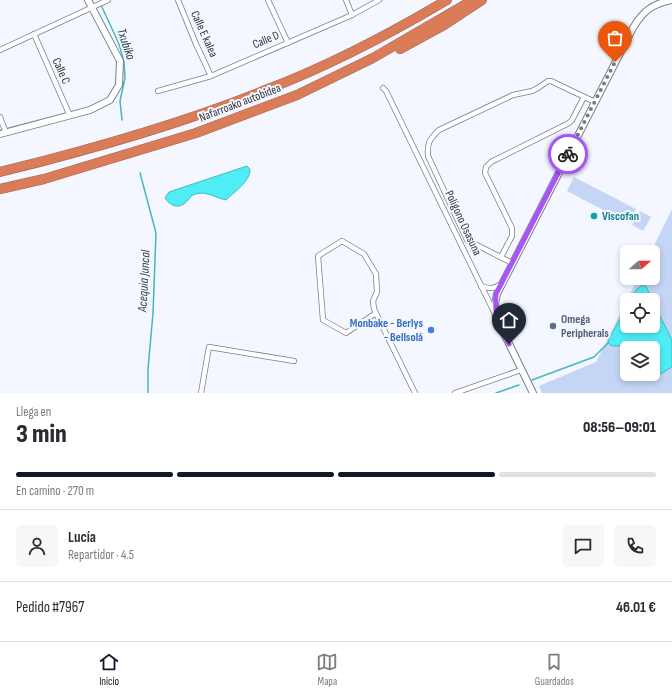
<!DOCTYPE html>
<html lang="es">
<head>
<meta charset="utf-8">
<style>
  body { margin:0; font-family:"Sofia Sans Condensed",sans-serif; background:#f7f7f7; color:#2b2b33; height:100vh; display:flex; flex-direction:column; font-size:15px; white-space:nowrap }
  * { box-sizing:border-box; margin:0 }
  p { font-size:13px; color:#7c7c81 }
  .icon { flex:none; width:22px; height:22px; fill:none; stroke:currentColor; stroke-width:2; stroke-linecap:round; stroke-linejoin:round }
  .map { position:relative; height:393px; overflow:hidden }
  .sheet { display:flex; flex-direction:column; background:#fff; flex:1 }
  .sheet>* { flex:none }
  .needle { width:26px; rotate:69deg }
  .tools { position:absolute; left:620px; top:245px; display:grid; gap:8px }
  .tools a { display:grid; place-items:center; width:40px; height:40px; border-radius:6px; background:#fff; box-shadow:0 2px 6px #0003; font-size:20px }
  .pin { position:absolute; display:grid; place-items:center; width:34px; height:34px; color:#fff; margin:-41px -17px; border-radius:50% 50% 50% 0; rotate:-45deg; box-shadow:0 0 4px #0007 }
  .pin .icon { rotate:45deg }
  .courier { position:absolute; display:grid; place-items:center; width:40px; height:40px; margin:-20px; border:3px solid #a855f7; border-radius:50%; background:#fff; color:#222; box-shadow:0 1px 5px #0007 }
  .headline em { font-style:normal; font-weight:800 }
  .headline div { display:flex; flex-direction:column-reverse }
  .headline { display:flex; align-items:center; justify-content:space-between; height:68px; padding:0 16px }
  h1 { font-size:26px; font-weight:800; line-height:30px }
  .bar { display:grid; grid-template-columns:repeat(4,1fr); gap:6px 4px; align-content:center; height:48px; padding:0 16px }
  .bar i { height:5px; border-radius:3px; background:#e1e1e2 }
  .bar .current { background:#111827 }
  .bar p { grid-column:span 4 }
  .line { display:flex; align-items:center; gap:10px; padding:0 16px; border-top:1px solid #e1e1e2 }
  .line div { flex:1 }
  .round { display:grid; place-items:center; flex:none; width:42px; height:42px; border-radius:6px; background:#f7f7f7 }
  .dock { display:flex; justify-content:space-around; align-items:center; height:56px; border-top:1px solid #e1e1e2; background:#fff; font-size:11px; color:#7c7c81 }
  .dock a { display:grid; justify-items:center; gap:2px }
  .dock .current { color:#111827 }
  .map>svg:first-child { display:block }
</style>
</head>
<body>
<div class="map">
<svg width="672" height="393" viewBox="0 0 672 393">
  <rect width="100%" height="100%" fill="#f4f7ff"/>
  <g fill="#c5d5f6" fill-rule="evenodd">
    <path d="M574 177 636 209 628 223 567 191Z"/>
    <path d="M672 209V393H542L539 386 596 362 638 278H653V252H651ZM627 300H653V326H627ZM627 348H653V374H627Z"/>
    <path d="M640 211 651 217 643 231 632 225Z"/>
  </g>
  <g fill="#4feef6" stroke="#47b7bd">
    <path d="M247 166 250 169C250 182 235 191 226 200 213 197 204 189 191 196 184 208 173 210 165 198L169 192Z"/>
    <path d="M641 286H646L652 300H630L636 290Z"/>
    <path d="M653 302 672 340V367L652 379 647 380 643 374H653V348L627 349 624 346H612L608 343 609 339 627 306V326H653Z"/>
  </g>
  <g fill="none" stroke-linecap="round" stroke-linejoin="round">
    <g stroke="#47b7bd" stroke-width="1.5">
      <path d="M101 5 119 44 124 62 125 78 120 101 122 120"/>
      <path d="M140 173 156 233 153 313 148 369V393"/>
      <path d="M532 380 594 357 608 343"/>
      <path d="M496 393 519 385"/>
    </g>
    <defs>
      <g id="minor">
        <path d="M178 0 196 44 211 76"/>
        <path d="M268 0 288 43"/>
        <path d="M346 0 352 15"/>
        <path d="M34 34 70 116"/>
        <path d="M0 50 108 0"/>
        <path d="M383 88 386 91 495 314"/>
        <path d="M158 91 211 76 352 15 379 0"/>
        <path d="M0 117 6 133"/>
        <path d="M501 257 512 236V228L485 173 486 167 491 162 569 123 572 120 584 97"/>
        <path d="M512 263 467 240 428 156C427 143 429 140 439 130L513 95 532 91 538 88 548 81H551L595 102"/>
        <path d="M481 286C490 289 494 289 501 284"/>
        <path d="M376 313 346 333 323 320 318 256 342 241 364 254 376 274 377 292 373 301 374 309 415 393"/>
        <path d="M201 393 209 347 294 361"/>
        <path d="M455 393 521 370"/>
      </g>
      <g id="tertiary">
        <path d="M0 134 90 110 110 100 119 85 120 61 88 0"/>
        <path d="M533 393 496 317 495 304 497 294 633 28C643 11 652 4 672 0"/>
      </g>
      <g id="motorway">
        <path d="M400 49 444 25 482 0"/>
        <path d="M0 172C89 150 178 125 263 91 327 67 388 35 447 0"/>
        <path d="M0 189 44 179 196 133 297 95 373 58 473 0"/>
      </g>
    </defs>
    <use href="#minor" stroke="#7a7e87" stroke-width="6"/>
    <use href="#tertiary" stroke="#7a7e87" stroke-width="8"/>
    <use href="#motorway" stroke="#a1644e" stroke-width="10"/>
    <use href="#minor" stroke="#fff" stroke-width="4.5"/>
    <use href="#tertiary" stroke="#fff" stroke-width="6"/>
    <use href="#motorway" stroke="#db7c59" stroke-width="9"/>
  </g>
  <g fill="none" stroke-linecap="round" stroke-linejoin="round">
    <path stroke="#777a7e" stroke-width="4" stroke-dasharray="0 7.2" d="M568 154 615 62"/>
    <path stroke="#a855f7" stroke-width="5" d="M509 344C500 324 494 317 496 294L568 154"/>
  </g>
  <circle fill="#0f9aa8" stroke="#f4f7ff" stroke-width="1.5" cx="594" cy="216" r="4"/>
  <circle fill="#5c6f8a" stroke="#f4f7ff" stroke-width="1.5" cx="553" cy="326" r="4"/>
  <circle fill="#3f7fe0" stroke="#f4f7ff" stroke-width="1.5" cx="431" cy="330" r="4"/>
  <g text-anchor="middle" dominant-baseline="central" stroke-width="4" stroke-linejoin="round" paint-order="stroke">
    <g font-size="12" fill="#343639" stroke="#f4f7ff">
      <text transform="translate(204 34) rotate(66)">Calle E kalea</text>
      <text transform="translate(266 40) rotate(-23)">Calle D</text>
      <text transform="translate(61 71) rotate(66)">Calle C</text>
      <text transform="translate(240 103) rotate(-21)">Nafarroako autobidea</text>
      <text transform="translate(463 223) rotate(65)">Polígono Osasuna</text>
    </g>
    <g font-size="12" font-weight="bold" fill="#0d838f" stroke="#f4f7ff" text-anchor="start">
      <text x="602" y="216">Viscofan</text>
    </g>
    <g font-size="12" font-weight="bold" fill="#4e5e75" stroke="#f4f7ff" text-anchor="start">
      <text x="561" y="319">Omega<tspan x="561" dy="14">Peripherals</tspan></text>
    </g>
    <g font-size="12" font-weight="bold" fill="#366cbe" stroke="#f4f7ff" text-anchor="end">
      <text x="423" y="323">Monbake - Berlys<tspan x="423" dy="14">- Bellsolá</tspan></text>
    </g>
    <g font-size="13" font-style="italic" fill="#2a4445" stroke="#f4f7ff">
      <text transform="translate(126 44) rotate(71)">Txubiko</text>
      <text transform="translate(144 281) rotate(-87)">Acequia Juncal</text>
    </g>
  </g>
</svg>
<div class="tools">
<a><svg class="needle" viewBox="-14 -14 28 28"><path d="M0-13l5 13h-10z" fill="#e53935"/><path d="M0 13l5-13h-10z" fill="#7c7c81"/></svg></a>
<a><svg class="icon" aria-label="locate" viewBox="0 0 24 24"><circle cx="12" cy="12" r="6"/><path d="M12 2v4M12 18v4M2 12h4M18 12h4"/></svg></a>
<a><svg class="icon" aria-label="layers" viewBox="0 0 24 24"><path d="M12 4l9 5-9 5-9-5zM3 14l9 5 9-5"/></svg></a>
</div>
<div class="pin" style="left:615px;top:62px;background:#ea580c"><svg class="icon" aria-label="bag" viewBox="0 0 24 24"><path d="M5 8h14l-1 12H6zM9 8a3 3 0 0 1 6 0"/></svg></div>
<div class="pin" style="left:509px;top:344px;background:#1f2937"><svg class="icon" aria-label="home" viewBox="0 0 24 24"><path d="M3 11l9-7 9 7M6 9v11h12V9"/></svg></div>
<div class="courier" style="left:568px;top:154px"><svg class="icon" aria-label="bike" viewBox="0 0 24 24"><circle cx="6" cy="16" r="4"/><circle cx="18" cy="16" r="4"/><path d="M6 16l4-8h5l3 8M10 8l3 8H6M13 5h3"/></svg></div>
</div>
<section class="sheet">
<div class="headline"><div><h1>3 min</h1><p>Llega en</p></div><em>08:56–09:01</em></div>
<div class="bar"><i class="current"></i><i class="current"></i><i class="current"></i><i></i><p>En camino · 270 m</p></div>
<div class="line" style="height:72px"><a class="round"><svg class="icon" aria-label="person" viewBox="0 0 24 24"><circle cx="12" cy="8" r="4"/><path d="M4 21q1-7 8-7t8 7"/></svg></a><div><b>Lucía</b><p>Repartidor · 4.5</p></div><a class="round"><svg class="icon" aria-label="chat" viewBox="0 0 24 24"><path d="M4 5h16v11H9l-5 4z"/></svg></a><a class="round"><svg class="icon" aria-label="phone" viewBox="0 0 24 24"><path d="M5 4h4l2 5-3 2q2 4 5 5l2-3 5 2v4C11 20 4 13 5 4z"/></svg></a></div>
<div class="line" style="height:52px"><div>Pedido #7967</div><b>46.01 €</b></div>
</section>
<nav class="dock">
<a class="current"><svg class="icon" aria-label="home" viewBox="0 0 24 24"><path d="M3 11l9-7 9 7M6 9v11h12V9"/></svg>Inicio</a>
<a><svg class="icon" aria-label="map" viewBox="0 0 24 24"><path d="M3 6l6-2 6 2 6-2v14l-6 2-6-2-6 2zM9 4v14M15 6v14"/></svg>Mapa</a>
<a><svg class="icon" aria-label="saved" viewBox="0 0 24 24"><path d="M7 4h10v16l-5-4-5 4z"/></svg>Guardados</a>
</nav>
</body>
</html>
